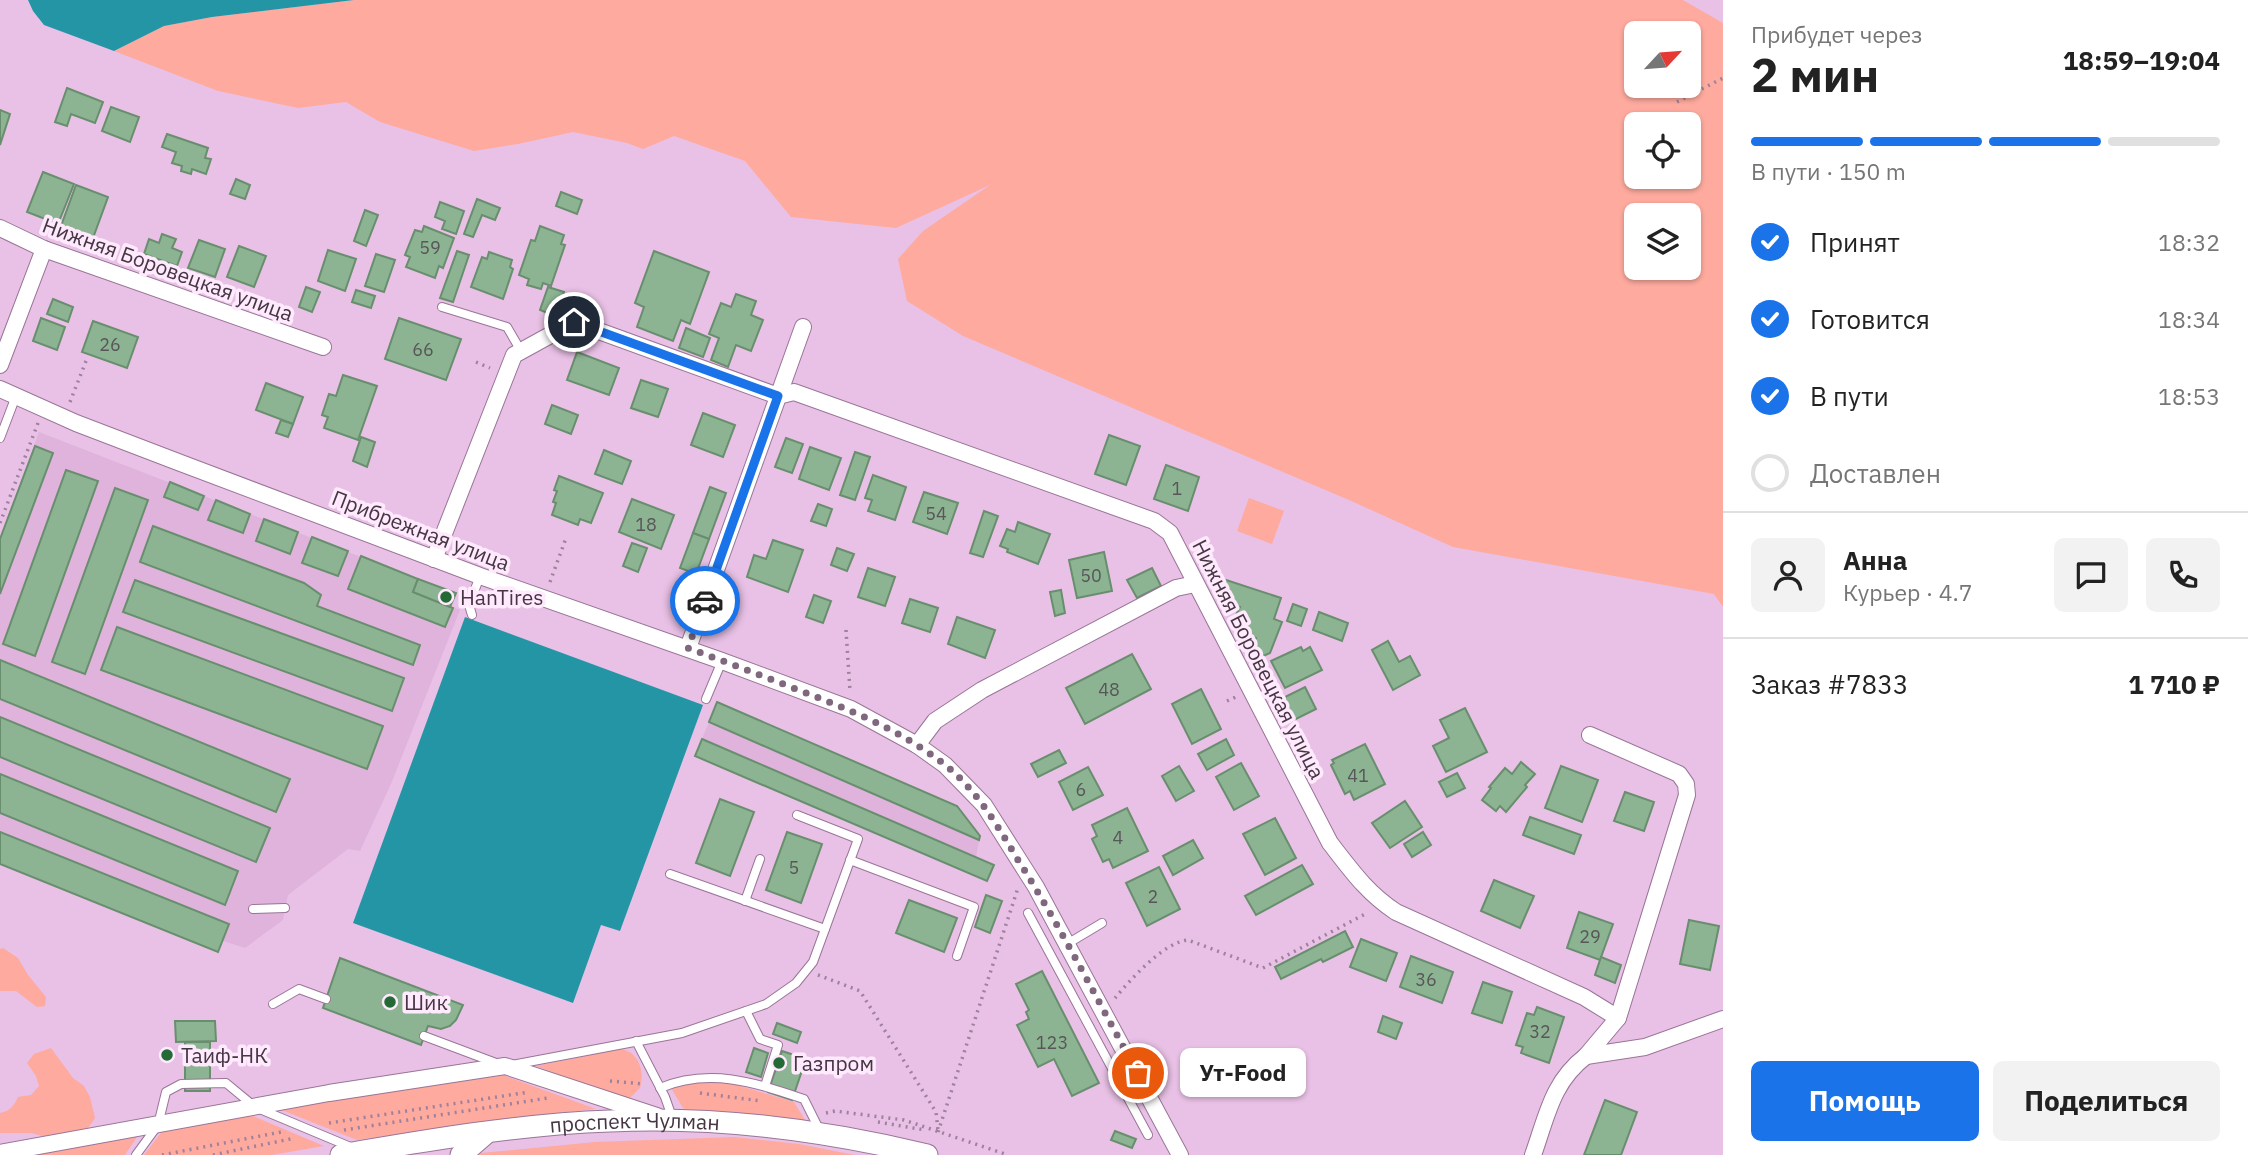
<!DOCTYPE html>
<html lang="ru">
<head>
<meta charset="utf-8">
<style>
  body { margin:0; font-family:"IBM Plex Sans",sans-serif; background:#f2f2f2; color:#222; height:100vh; display:flex; flex-direction:column; font-size:26px; white-space:nowrap }
  * { box-sizing:border-box; margin:0 }
  p { font-size:23px; color:#767676 }
  .icon { flex:none; width:38px; height:38px; fill:none; stroke:currentColor; stroke-width:2; stroke-linecap:round; stroke-linejoin:round }
  .map { position:relative; flex:1; overflow:hidden }
  .drawer { display:flex; flex-direction:column; background:#fff; width:525px }
  .drawer>* { flex:none }
  .needle { width:46px; rotate:64deg }
  .fabs { position:absolute; left:1624px; top:21px; display:grid; gap:14px }
  .fabs a { display:grid; place-items:center; width:77px; height:77px; border-radius:10px; background:#fff; box-shadow:0 2px 5px #0004; font-size:35px }
  .pin { position:absolute; display:grid; place-items:center; width:60px; height:60px; color:#fff; margin:-30px; border:4px solid #fff; border-radius:50%; box-shadow:0 2px 7px #0007 }
  .courier { position:absolute; display:grid; place-items:center; width:70px; height:70px; margin:-35px; border:5px solid #1a73e8; border-radius:50%; background:#fff; color:#222; box-shadow:0 2px 9px #0007 }
  .bubble { position:absolute; height:49px; border-radius:10px; background:#fff; box-shadow:0 2px 5px #0004; font-size:23px; font-weight:700; line-height:49px; text-align:center }
  .overview em { font-style:normal; font-weight:700 }
  .overview div { display:flex; flex-direction:column-reverse }
  .overview { display:flex; align-items:center; justify-content:space-between; height:119px; padding:0 28px }
  h1 { font-size:46px; font-weight:700; line-height:52px }
  .bar { display:grid; grid-template-columns:repeat(4,1fr); gap:10px 7px; align-content:center; height:84px; padding:0 28px }
  .bar i { height:9px; border-radius:5px; background:#e0e0e0 }
  .bar .active { background:#1a73e8 }
  .bar p { grid-column:span 4 }
  .line { display:flex; align-items:center; gap:18px; padding:0 28px; border-top:2px solid #e0e0e0 }
  .line div { flex:1 }
  .round { display:grid; place-items:center; flex:none; width:74px; height:74px; border-radius:10px; background:#f2f2f2 }
  ol { padding:0 28px; list-style:none }
  li { display:flex; align-items:center; gap:21px; height:77px }
  li p { margin-inline-start:auto }
  li .icon { padding:7px; border-radius:50%; background:#1a73e8; color:#fff; stroke-width:4 }
  li:last-child { color:#767676 }
  li i { width:38px; height:38px; border:4px solid #e0e0e0; border-radius:50% }
  .button { display:flex; gap:14px; margin-top:auto; padding:14px 28px }
  .button a { flex:1; height:80px; border-radius:10px; background:#1a73e8; color:#fff; font-size:28px; font-weight:700; line-height:80px; text-align:center }
  .button a+a { background:#f2f2f2; color:#222 }
  main { display:flex; flex:1; min-height:0 }
  .map>svg:first-child { display:block }
</style>
</head>
<body>
<main>
<div class="map">
<svg width="1723" height="1155" viewBox="0 0 1723 1155">
  <rect width="100%" height="100%" fill="#e9c1e6"/>
  <g fill="#e0b3dd">
    <path d="M39 432 418 579 413 592 460 610 391 784 360 851 348 849 288 895 283 920 245 948 223 941 218 952 0 865V537Z"/>
    <path d="M717 702 957 806 980 836 976 857 994 865 987 881 695 756Z"/>
  </g>
  <g fill="#feaa9e" fill-rule="evenodd">
    <path d="M354 0H1683L1723 23V607L1714 594 1453 547 1349 500 963 336 907 301 898 259 923 231 990 185 896 228 791 217 745 161 674 136 643 149 627 143 573 132 518 144 474 151 380 122 346 102 298 108 218 91 114 51 164 26 212 17ZM1636 33H1689V86H1636ZM1636 124H1689V177H1636ZM1636 215H1689V268H1636Z"/>
    <path d="M1249 498 1284 511 1272 544 1237 531Z"/>
    <path d="M3 948 18 958 28 975 46 997 45 1006 37 1007 16 991H0V949Z"/>
    <path d="M51 1048 73 1078 84 1086 90 1097 95 1118 88 1128 50 1138 31 1133H0V1113C10 1111 14 1106 18 1097L31 1095 39 1086 36 1076 27 1063 34 1054Z"/>
    <path d="M621 1049C639 1052 645 1072 640 1088L630 1098 611 1095 536 1066Z"/>
    <path d="M500 1074 596 1109 504 1119 357 1140 279 1109 286 1106Z"/>
    <path d="M702 1081 730 1083 794 1102 805 1120 751 1114 687 1111 683 1108 671 1088Z"/>
    <path d="M243 1115 253 1116 324 1146 272 1155H144L163 1130Z"/>
    <path d="M139 1134 125 1155H17Z"/>
    <path d="M734 1137 799 1144 855 1155H479L481 1153 595 1142Z"/>
  </g>
  <g fill="#2495a4">
    <path d="M28 0H354L212 17 164 26 114 51 44 25 33 11Z"/>
    <path d="M465 617 703 705 620 931 601 925 573 1003 353 923Z"/>
  </g>
  <g fill="#8cb492" stroke="#688e6e" stroke-width="2">
    <path d="M67 88 103 102 95 123 71 114 67 126 55 122Z"/>
    <path d="M111 107 139 117 130 142 102 131Z"/>
    <path d="M0 110 10 114 0 145Z"/>
    <path d="M167 134 208 148 205 158 211 159 206 174 192 169 191 174 181 171 182 166 172 163 176 152 162 147Z"/>
    <path d="M43 172 74 184 58 224 27 212Z"/>
    <path d="M236 179 250 185 245 199 230 194Z"/>
    <path d="M76 185 108 197 93 238 61 226Z"/>
    <path d="M561 192 582 200 577 214 556 206Z"/>
    <path d="M477 199 500 208 495 220 482 215 473 237 464 234Z"/>
    <path d="M440 202 464 211 456 234 442 229 445 221 435 217Z"/>
    <path d="M365 210 378 215 366 246 354 241Z"/>
    <path d="M424 226 454 238 443 268 439 266 435 278 406 267 410 257 405 255 415 230 422 232Z"/>
    <path d="M540 226 564 235 561 244 565 245 551 286 543 283 541 289 527 285 529 279 519 275 531 240 535 241Z"/>
    <path d="M162 234 176 239 172 248 182 252 177 266 144 254 149 239 159 243Z"/>
    <path d="M199 240 225 249 215 277 188 268Z"/>
    <path d="M239 246 266 256 254 287 227 277Z"/>
    <path d="M328 250 356 259 345 291 318 281Z"/>
    <path d="M457 251 469 255 453 302 440 298Z"/>
    <path d="M654 251 709 272 690 324 681 320 673 341 637 327 644 307 635 303Z"/>
    <path d="M489 252 512 260 510 267 513 269 503 299 471 287 482 257 487 259Z"/>
    <path d="M376 254 395 260 384 292 365 286Z"/>
    <path d="M306 287 320 292 312 312 299 307Z"/>
    <path d="M548 287 564 292 555 316 540 310Z"/>
    <path d="M356 290 375 296 371 308 352 302Z"/>
    <path d="M736 294 756 301 751 315 763 320 751 351 736 345 728 367 711 360 719 338 709 334 721 303 731 307Z"/>
    <path d="M53 299 73 307 68 322 47 314Z"/>
    <path d="M41 318 65 327 57 350 33 341Z"/>
    <path d="M399 318 461 339 446 380 385 359Z"/>
    <path d="M93 321 138 337 127 368 82 352Z"/>
    <path d="M686 328 710 338 703 357 679 348Z"/>
    <path d="M577 352 619 368 609 395 567 380Z"/>
    <path d="M343 375 377 386 358 440 324 428 328 417 322 415 329 394 336 396Z"/>
    <path d="M641 380 668 389 658 417 631 408Z"/>
    <path d="M266 383 303 397 293 424 256 410Z"/>
    <path d="M552 405 578 415 571 434 545 424Z"/>
    <path d="M703 413 735 425 723 457 691 445Z"/>
    <path d="M281 420 293 424 288 437 276 433Z"/>
    <path d="M1109 435 1140 446 1126 485 1095 474Z"/>
    <path d="M361 437 375 442 367 467 353 461Z"/>
    <path d="M786 438 803 444 792 473 775 467Z"/>
    <path d="M35 446 53 453 0 594V539Z"/>
    <path d="M810 447 841 458 829 490 799 479Z"/>
    <path d="M604 450 631 461 622 484 595 474Z"/>
    <path d="M855 452 870 457 855 500 840 495Z"/>
    <path d="M1166 465 1199 477 1188 511 1154 499Z"/>
    <path d="M66 470 98 481 35 656 3 644Z"/>
    <path d="M873 475 906 487 895 520 868 511 872 500 865 498Z"/>
    <path d="M559 476 603 493 591 523 580 519 578 525 552 515 556 503 553 502 557 491 554 490Z"/>
    <path d="M170 482 204 496 198 510 164 497Z"/>
    <path d="M710 487 726 493 709 539 693 533Z"/>
    <path d="M115 488 148 500 85 674 52 662Z"/>
    <path d="M924 492 958 503 947 534 913 522Z"/>
    <path d="M632 499 674 515 661 549 619 532Z"/>
    <path d="M216 500 250 514 243 533 208 520Z"/>
    <path d="M818 504 832 509 826 526 811 521Z"/>
    <path d="M984 511 998 516 983 557 970 553Z"/>
    <path d="M264 519 298 532 290 554 256 541Z"/>
    <path d="M1018 522 1050 534 1038 564 1007 552 1008 549 1000 546 1007 529 1015 532Z"/>
    <path d="M153 526 304 583 321 595 317 606 420 645 413 665 140 562Z"/>
    <path d="M693 533 709 539 696 574 680 568Z"/>
    <path d="M312 537 348 551 338 576 302 563Z"/>
    <path d="M773 540 803 550 788 592 747 577 754 555 766 559Z"/>
    <path d="M632 543 647 548 638 572 623 566Z"/>
    <path d="M837 548 854 554 847 571 831 565Z"/>
    <path d="M1104 552 1112 591 1077 598 1069 560Z"/>
    <path d="M361 556 418 579 413 592 453 608 445 627 348 589Z"/>
    <path d="M868 568 895 577 885 606 858 597Z"/>
    <path d="M1152 568 1161 586 1137 598 1127 580Z"/>
    <path d="M418 579 456 593 450 607 413 592Z"/>
    <path d="M1223 579 1281 598 1274 619 1282 622 1270 653 1259 658 1253 645 1256 638 1245 634 1248 622 1235 617 1240 607 1228 604 1220 587Z"/>
    <path d="M135 580 404 678 392 711 123 612Z"/>
    <path d="M1061 590 1065 613 1055 616 1050 592Z"/>
    <path d="M814 595 831 601 823 623 806 617Z"/>
    <path d="M910 599 938 608 930 632 902 623Z"/>
    <path d="M1293 604 1307 609 1301 626 1287 621Z"/>
    <path d="M1319 612 1348 623 1342 641 1313 630Z"/>
    <path d="M957 617 995 630 985 658 948 644Z"/>
    <path d="M117 627 383 726 367 769 101 670Z"/>
    <path d="M1388 641 1399 662 1410 656 1420 675 1393 690 1372 650Z"/>
    <path d="M1301 647 1303 651 1310 647 1322 670 1285 688 1271 661Z"/>
    <path d="M1132 654 1151 689 1085 724 1066 688Z"/>
    <path d="M0 660 290 779 276 812 0 699Z"/>
    <path d="M1305 687 1316 709 1292 721 1281 699Z"/>
    <path d="M1201 689 1221 729 1192 744 1172 704Z"/>
    <path d="M717 702 957 806 980 836 979 840 709 722Z"/>
    <path d="M1465 708 1487 752 1446 772 1433 746 1449 738 1440 720Z"/>
    <path d="M0 717 270 828 256 862 0 757Z"/>
    <path d="M702 739 994 865 987 881 695 756Z"/>
    <path d="M1226 739 1234 755 1207 770 1198 754Z"/>
    <path d="M1365 744 1385 784 1354 800 1350 791 1345 794 1331 765 1334 763 1332 760Z"/>
    <path d="M1059 750 1066 763 1038 777 1031 764Z"/>
    <path d="M1521 762 1535 774 1525 785 1527 787 1506 812 1500 806 1496 811 1482 800 1491 788 1489 787 1505 768 1512 774Z"/>
    <path d="M1241 763 1259 796 1234 810 1216 777Z"/>
    <path d="M1179 766 1194 791 1176 801 1162 776Z"/>
    <path d="M1561 766 1598 780 1582 822 1545 808Z"/>
    <path d="M1088 767 1103 795 1073 810 1059 782Z"/>
    <path d="M1457 773 1465 788 1447 797 1439 782Z"/>
    <path d="M0 774 238 871 225 905 0 813Z"/>
    <path d="M1625 792 1654 802 1644 831 1614 821Z"/>
    <path d="M720 799 754 812 730 876 696 863Z"/>
    <path d="M1405 801 1422 827 1390 848 1372 823Z"/>
    <path d="M1127 808 1148 851 1113 868 1109 859 1103 862 1092 839 1097 836 1092 825Z"/>
    <path d="M1530 817 1581 835 1574 854 1523 835Z"/>
    <path d="M1275 818 1296 858 1265 875 1243 834Z"/>
    <path d="M0 832 229 924 218 952 0 864Z"/>
    <path d="M787 832 822 844 801 903 766 890Z"/>
    <path d="M1423 832 1431 845 1412 857 1404 844Z"/>
    <path d="M1193 840 1203 858 1173 875 1163 856Z"/>
    <path d="M1302 865 1313 884 1256 915 1245 896Z"/>
    <path d="M1159 867 1180 909 1147 926 1126 883Z"/>
    <path d="M1494 880 1534 896 1520 928 1481 911Z"/>
    <path d="M986 895 1002 901 990 933 975 927Z"/>
    <path d="M909 900 957 918 944 952 896 933Z"/>
    <path d="M1579 912 1613 924 1600 960 1567 948Z"/>
    <path d="M1689 920 1719 926 1710 970 1680 964Z"/>
    <path d="M1345 931 1353 947 1323 962 1321 959 1281 979 1275 967Z"/>
    <path d="M1361 939 1397 953 1386 981 1350 967Z"/>
    <path d="M1411 956 1453 972 1442 1003 1400 987Z"/>
    <path d="M1601 957 1621 965 1615 983 1595 975Z"/>
    <path d="M340 958 463 1005 456 1020 450 1026 441 1029 428 1026 421 1045 323 1008Z"/>
    <path d="M1042 971 1099 1083 1072 1096 1054 1059 1038 1067 1017 1025 1029 1019 1026 1012 1029 1010 1016 984Z"/>
    <path d="M1483 982 1512 992 1502 1023 1472 1013Z"/>
    <path d="M1537 1007 1564 1017 1549 1063 1521 1053 1523 1047 1516 1045 1527 1013 1534 1015Z"/>
    <path d="M1383 1016 1402 1023 1396 1039 1378 1032Z"/>
    <path d="M175 1021H215L216 1041 176 1042Z"/>
    <path d="M777 1023 801 1032 797 1043 773 1034Z"/>
    <rect x="185" y="1042" width="25" height="49"/>
    <path d="M754 1048 768 1053 761 1077 746 1072Z"/>
    <path d="M782 1051 806 1059 792 1100 768 1092Z"/>
    <path d="M1605 1100 1637 1112 1621 1155H1584Z"/>
    <path d="M1115 1131 1136 1139 1132 1148 1111 1140Z"/>
  </g>
  <g fill="none" stroke-linecap="round" stroke-linejoin="round">
    <defs>
      <g id="service">
        <path d="M442 307 507 327 521 351"/>
        <path d="M0 438 16 396"/>
        <path d="M472 615 469 605 480 576"/>
        <path d="M706 699 722 661"/>
        <path d="M850 860 974 907 957 956"/>
        <path d="M670 874 825 929"/>
        <path d="M745 901 760 859"/>
        <path d="M253 909 285 908"/>
        <path d="M1028 913 1148 1135"/>
        <path d="M1067 944 1102 923"/>
        <path d="M273 1004 299 989 326 999"/>
        <path d="M746 1011 760 1039 778 1045 765 1086"/>
        <path d="M424 1036 496 1063"/>
        <path d="M636 1041 665 1097 672 1117"/>
        <path d="M512 1065 682 1033 766 1004 796 983 813 962 858 839 797 815"/>
        <path d="M660 1088C710 1067 756 1083 804 1099L820 1131"/>
        <path d="M136 1155 158 1125 166 1092 181 1084 226 1083 255 1107 353 1148"/>
      </g>
      <g id="minor">
        <path d="M0 228 44 249 323 347"/>
        <path d="M0 365 44 249"/>
        <path d="M0 389 76 423 178 462 480 576 722 661 851 709 917 745 945 765 984 805 1036 887 1180 1155"/>
        <path d="M434 559 514 355 574 322 778 396 794 392 1154 521 1170 533 1330 843C1351 870 1367 893 1396 912L1584 997 1618 1018 1586 1056 1645 1047 1723 1019"/>
        <path d="M688 648 803 327"/>
        <path d="M1590 735 1679 774 1686 784 1687 795 1618 1018"/>
        <path d="M917 745 935 721 982 690 1176 588 1195 584"/>
        <path d="M0 1153 329 1093 505 1066 657 1116"/>
        <path d="M1533 1155C1547 1116 1552 1082 1586 1056"/>
      </g>
      <g id="secondary">
        <path id="s1" d="M341 1155C428 1140 522 1124 610 1121 716 1116 824 1130 927 1155"/>
        <path d="M461 1155 485 1134"/>
      </g>
    </defs>
    <use href="#service" stroke="#997597" stroke-width="10"/>
    <use href="#minor" stroke="#997597" stroke-width="18"/>
    <use href="#secondary" stroke="#997597" stroke-width="23"/>
    <g stroke="#9e819c" stroke-width="3.5" stroke-dasharray="2 5" stroke-linecap="butt">
      <path d="M1677 102 1723 78"/>
      <path d="M476 362 490 368"/>
      <path d="M70 402 86 361"/>
      <path d="M0 523 38 423"/>
      <path d="M550 582 566 538"/>
      <path d="M846 630 850 691"/>
      <path d="M1227 701 1238 696"/>
      <path d="M818 975 860 991 936 1112 938 1130"/>
      <path d="M1115 998C1131 979 1164 942 1188 940L1263 968 1367 913"/>
      <path d="M610 1081 644 1084"/>
      <path d="M700 1093 761 1101"/>
      <path d="M826 1113 835 1111 904 1120 1008 1155"/>
      <path d="M878 1122 925 1130"/>
      <path d="M329 1123 529 1092"/>
      <path d="M344 1130 548 1098"/>
      <path d="M938 1132 1018 888"/>
      <path d="M162 1155 281 1132"/>
      <path d="M213 1155 295 1138"/>
    </g>
    <use href="#service" stroke="#fff" stroke-width="8"/>
    <use href="#minor" stroke="#fff" stroke-width="16"/>
    <use href="#secondary" stroke="#fff" stroke-width="21"/>
  </g>
  <g fill="none" stroke-linecap="round" stroke-linejoin="round">
    <path stroke="#7f677d" stroke-width="7" stroke-dasharray="0 12.6" d="M705 601 688 648C723 661 758 674 793 688 846 708 899 729 944 764 977 790 997 825 1018 860 1062 929 1098 1002 1138 1073"/>
    <path stroke="#1a73e8" stroke-width="9" d="M574 322 778 396 705 601"/>
  </g>
  <g fill="#246a36" stroke="#feeafc" stroke-width="2.5">
    <circle cx="446" cy="597" r="7"/>
    <circle cx="390" cy="1002" r="7"/>
    <circle cx="167" cy="1055" r="7"/>
    <circle cx="779" cy="1063" r="7"/>
  </g>
  <g text-anchor="middle" dominant-baseline="central" stroke-width="7" stroke-linejoin="round" paint-order="stroke">
    <g font-size="18" fill="#585658">
      <text x="430" y="247">59</text>
      <text x="110" y="344">26</text>
      <text x="423" y="349">66</text>
      <text x="1177" y="488">1</text>
      <text x="936" y="513">54</text>
      <text x="646" y="524">18</text>
      <text x="1091" y="575">50</text>
      <text x="1109" y="689">48</text>
      <text x="1358" y="775">41</text>
      <text x="1081" y="789">6</text>
      <text x="1118" y="837">4</text>
      <text x="794" y="867">5</text>
      <text x="1153" y="896">2</text>
      <text x="1590" y="936">29</text>
      <text x="1426" y="979">36</text>
      <text x="1540" y="1031">32</text>
      <text x="1052" y="1042">123</text>
    </g>
    <g font-size="21" fill="#463644" stroke="#feeafc">
      <text transform="translate(168 269) rotate(20)">Нижняя Боровецкая улица</text>
      <text transform="translate(421 530) rotate(21)">Прибрежная улица</text>
      <text transform="translate(1259 659) rotate(63)">Нижняя Боровецкая улица</text>
      <text stroke="none"><textPath href="#s1" startOffset="296">проспект Чулман</textPath></text>
    </g>
    <g font-size="21" fill="#463644" stroke="#feeafc" text-anchor="start">
      <text x="460" y="597">HanTires</text>
      <text x="404" y="1002">Шик</text>
      <text x="181" y="1055">Таиф-НК</text>
      <text x="793" y="1063">Газпром</text>
    </g>
  </g>
</svg>
<div class="fabs">
<a><svg class="needle" viewBox="-14 -14 28 28"><path d="M0-13l5 13h-10z" fill="#e53935"/><path d="M0 13l5-13h-10z" fill="#767676"/></svg></a>
<a><svg class="icon" aria-label="locate" viewBox="0 0 24 24"><circle cx="12" cy="12" r="6"/><path d="M12 2v4M12 18v4M2 12h4M18 12h4"/></svg></a>
<a><svg class="icon" aria-label="layers" viewBox="0 0 24 24"><path d="M12 4l9 5-9 5-9-5zM3 14l9 5 9-5"/></svg></a>
</div>
<div class="pin" style="left:1138px;top:1073px;background:#ea580c"><svg class="icon" aria-label="bag" viewBox="0 0 24 24"><path d="M5 8h14l-1 12H6zM9 8a3 3 0 0 1 6 0"/></svg></div>
<div class="pin" style="left:574px;top:322px;background:#1f2937"><svg class="icon" aria-label="home" viewBox="0 0 24 24"><path d="M3 11l9-7 9 7M6 9v11h12V9"/></svg></div>
<div class="courier" style="left:705px;top:601px"><svg class="icon" aria-label="car" viewBox="0 0 24 24"><path d="M5 17H2v-5l4-1 3-4h7l3 4 3 1v5h-3M9 17h6M6 11h13"/><circle cx="7" cy="17" r="2"/><circle cx="17" cy="17" r="2"/></svg></div>
<div class="bubble" style="left:1180px;top:1048px;width:126px">Ут-Food</div>
</div>
<section class="drawer">
<div class="overview"><div><h1>2 мин</h1><p>Прибудет через</p></div><em>18:59–19:04</em></div>
<div class="bar"><i class="active"></i><i class="active"></i><i class="active"></i><i></i><p>В пути · 150 m</p></div>
<ol>
<li><svg class="icon" aria-label="check" viewBox="0 0 24 24"><path d="M5 12l5 5 9-10"/></svg>Принят<p>18:32</p></li>
<li><svg class="icon" aria-label="check" viewBox="0 0 24 24"><path d="M5 12l5 5 9-10"/></svg>Готовится<p>18:34</p></li>
<li><svg class="icon" aria-label="check" viewBox="0 0 24 24"><path d="M5 12l5 5 9-10"/></svg>В пути<p>18:53</p></li>
<li><i></i>Доставлен</li>
</ol>
<div class="line" style="height:126px"><a class="round"><svg class="icon" aria-label="person" viewBox="0 0 24 24"><circle cx="12" cy="8" r="4"/><path d="M4 21q1-7 8-7t8 7"/></svg></a><div><b>Анна</b><p>Курьер · 4.7</p></div><a class="round"><svg class="icon" aria-label="chat" viewBox="0 0 24 24"><path d="M4 5h16v11H9l-5 4z"/></svg></a><a class="round"><svg class="icon" aria-label="phone" viewBox="0 0 24 24"><path d="M5 4h4l2 5-3 2q2 4 5 5l2-3 5 2v4C11 20 4 13 5 4z"/></svg></a></div>
<div class="line" style="height:91px"><div>Заказ #7833</div><b>1 710 ₽</b></div>
<div class="button"><a>Помощь</a><a>Поделиться</a></div>
</section>
</main>
</body>
</html>
